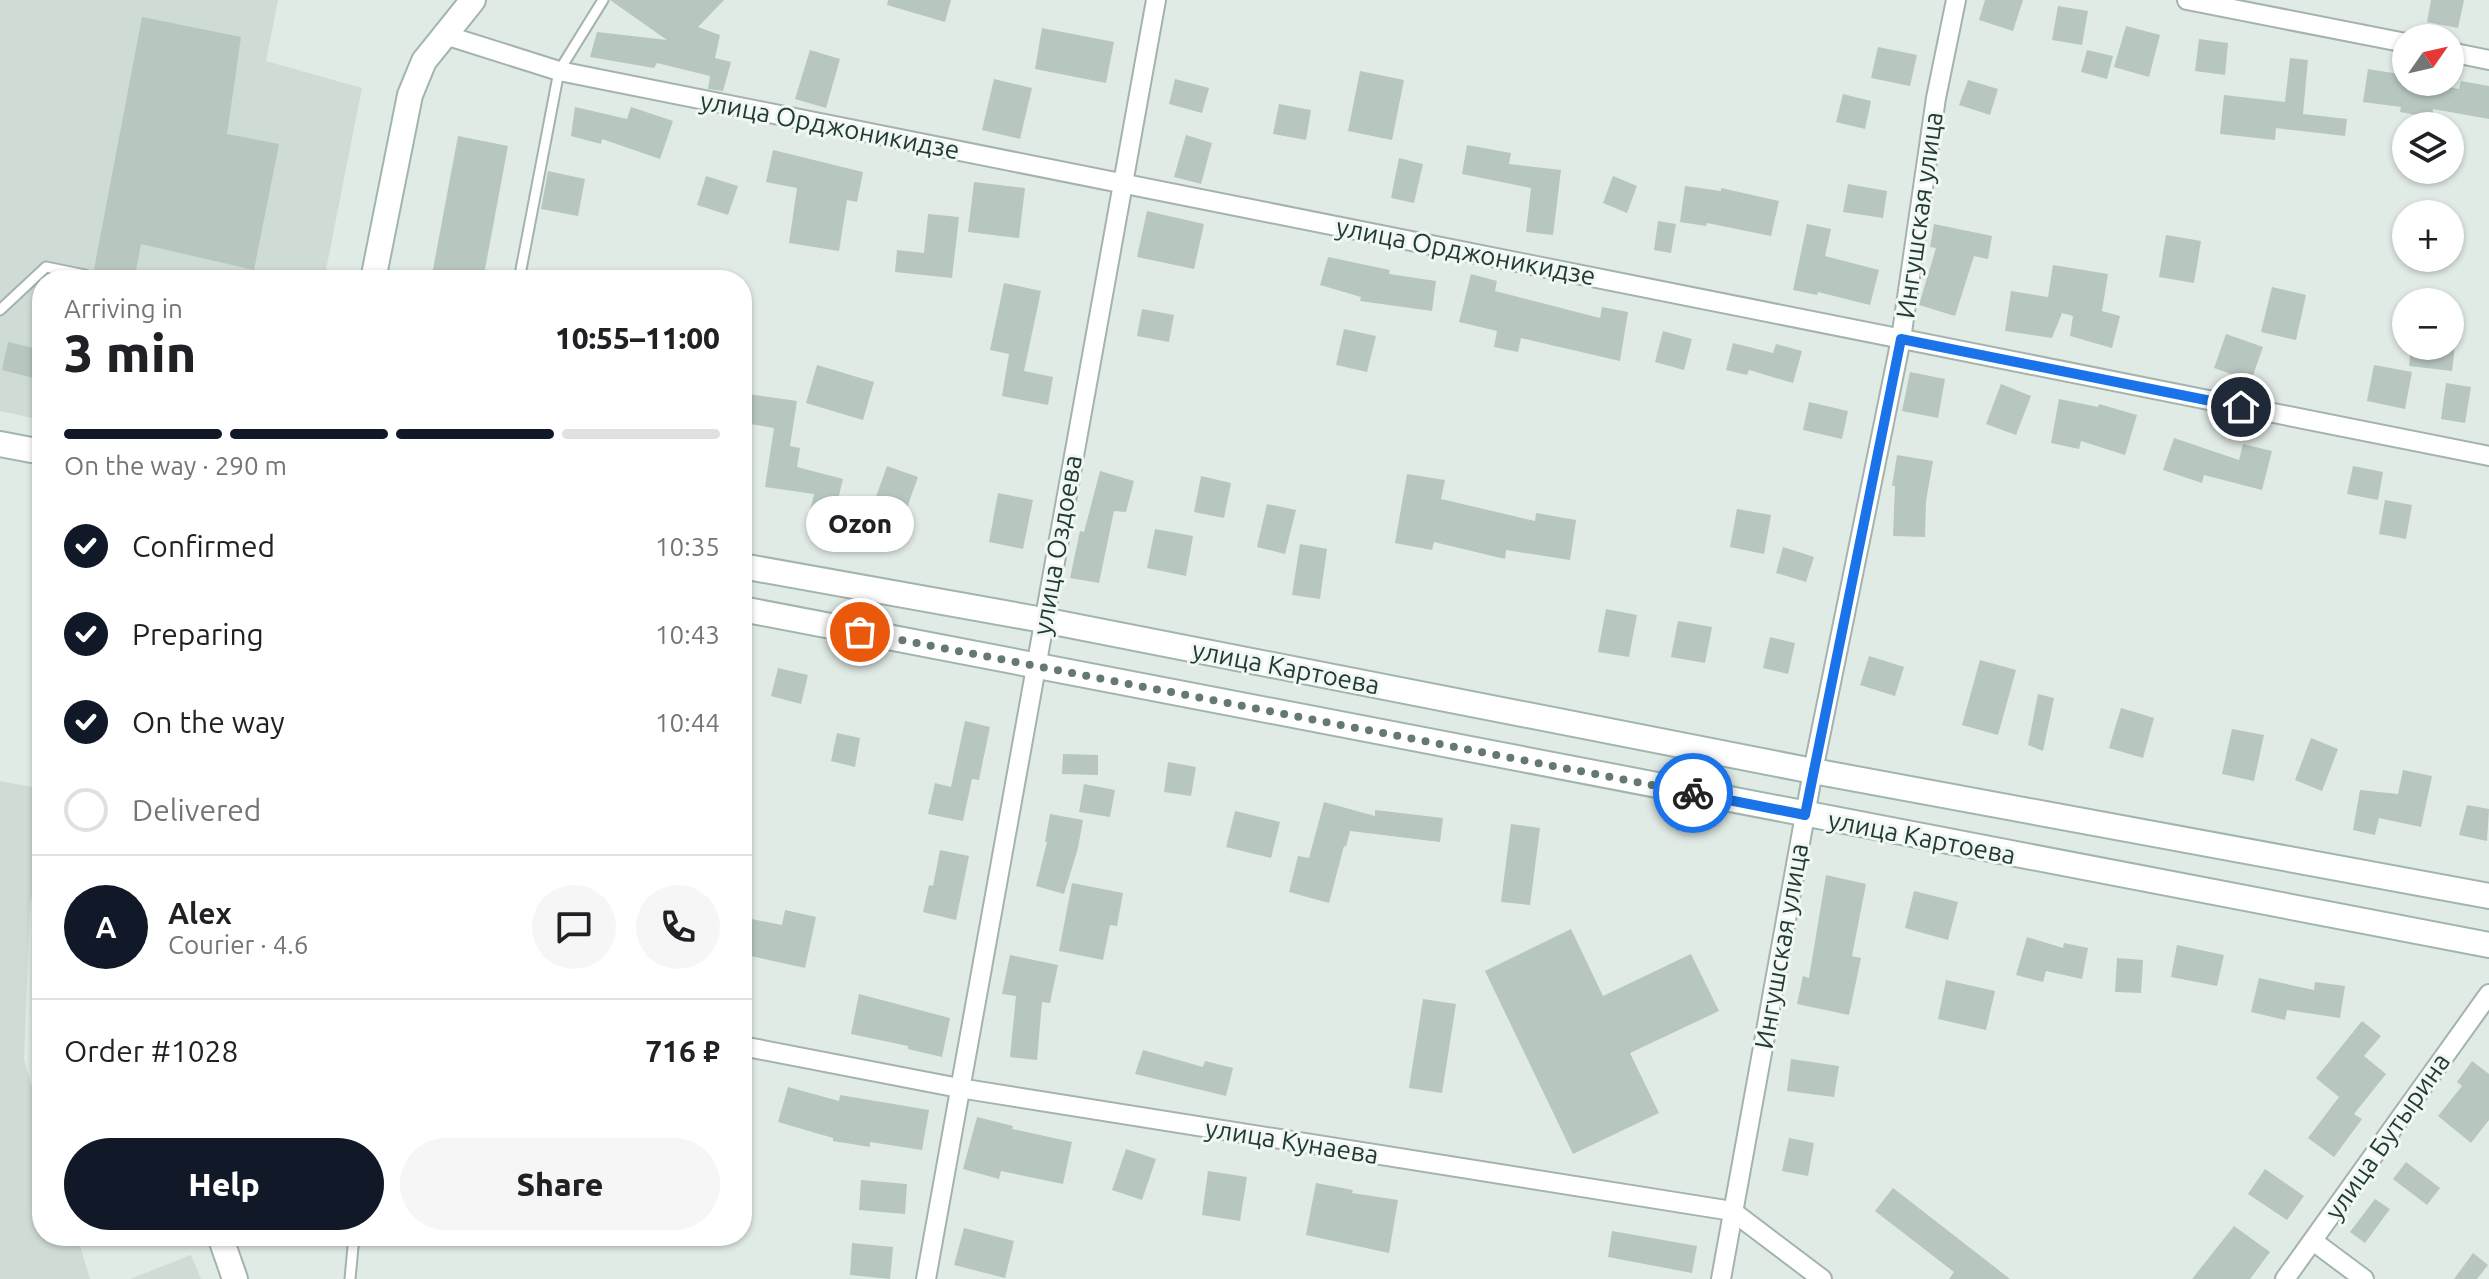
<!DOCTYPE html>
<html lang="en">
<head>
<meta charset="utf-8">
<style>
  body { margin:0; font-family:Ubuntu,sans-serif; background:#f6f6f6; color:#202124; height:100vh; display:flex; flex-direction:column; font-size:30px; white-space:nowrap }
  * { box-sizing:border-box; margin:0 }
  p { font-size:26px; color:#757577 }
  .icon { flex:none; width:44px; height:44px; fill:none; stroke:currentColor; stroke-width:2; stroke-linecap:round; stroke-linejoin:round }
  .map { position:relative; flex:1; overflow:hidden }
  .side { position:absolute; left:32px; top:270px; width:720px; height:976px; display:flex; flex-direction:column; background:#fff; border-radius:32px; box-shadow:0 2px 6px #0004 }
  .side>* { flex:none }
  .needle { width:52px; rotate:56deg }
  .tools { position:absolute; left:2392px; top:24px; display:grid; gap:16px }
  .tools a { display:grid; place-items:center; width:72px; height:72px; border-radius:50%; background:#fff; box-shadow:0 2px 6px #0004; font-size:40px }
  .pin { position:absolute; display:grid; place-items:center; width:68px; height:68px; color:#fff; margin:-34px; border:4px solid #fff; border-radius:50%; box-shadow:0 2px 8px #0007 }
  .courier { position:absolute; display:grid; place-items:center; width:80px; height:80px; margin:-40px; border:6px solid #1a73e8; border-radius:50%; background:#fff; color:#222; box-shadow:0 2px 10px #0007 }
  .bubble { position:absolute; height:56px; border-radius:28px; background:#fff; box-shadow:0 2px 6px #0004; font-size:26px; font-weight:800; line-height:56px; text-align:center }
  .head em { font-style:normal; font-weight:800 }
  .head div { display:flex; flex-direction:column-reverse }
  .head { display:flex; align-items:center; justify-content:space-between; height:136px; padding:0 32px }
  h1 { font-size:52px; font-weight:800; line-height:60px }
  .bar { display:grid; grid-template-columns:repeat(4,1fr); gap:12px 8px; align-content:center; height:96px; padding:0 32px }
  .bar i { height:10px; border-radius:6px; background:#e0e0e0 }
  .bar .current { background:#111827 }
  .bar p { grid-column:span 4 }
  .line { display:flex; align-items:center; gap:20px; padding:0 32px; border-top:2px solid #e0e0e0 }
  .line div { flex:1 }
  .round { display:grid; place-items:center; flex:none; width:84px; height:84px; border-radius:42px; background:#f6f6f6 }
  ol { padding:0 32px; list-style:none }
  li { display:flex; align-items:center; gap:24px; height:88px }
  li p { margin-inline-start:auto }
  li .icon { padding:8px; border-radius:50%; background:#111827; color:#fff; stroke-width:4 }
  li:last-child { color:#757577 }
  li i { width:44px; height:44px; border:4px solid #e0e0e0; border-radius:50% }
  .action { display:flex; gap:16px; margin-top:auto; padding:16px 32px }
  .action a { flex:1; height:92px; border-radius:48px; background:#111827; color:#fff; font-size:32px; font-weight:800; line-height:92px; text-align:center }
  .action a+a { background:#f6f6f6; color:#202124 }
  .map>svg:first-child { display:block }
</style>
</head>
<body>
<div class="map">
<svg width="2489" height="1279" viewBox="0 0 2489 1279">
  <rect width="100%" height="100%" fill="#e1ebe6"/>
  <g fill="#cfdbd5">
    <path d="M0 0H278L266 61 362 88 324 280H42V420L0 411Z"/>
    <path d="M0 781 42 789V845L30 905 24 1060 42 1120V1236H77L90 1279H0Z"/>
    <path d="M191 1255 201 1279H130Z"/>
  </g>
  <g fill="#b7c6bf">
    <path d="M610 0H724L698 27 720 35 715 58 731 62 723 91 708 89 710 76 657 63 654 68 590 57 597 32 667 40Z"/>
    <path d="M888 0H951L945 22 887 5Z"/>
    <path d="M1985 0H2023L2013 31 1979 20Z"/>
    <path d="M2431 0H2464L2458 28 2427 22Z"/>
    <path d="M2058 6 2088 11 2082 45 2052 40Z"/>
    <path d="M142 17 241 37 227 134 279 144 254 270 141 244 134 280H92Z"/>
    <path d="M2126 26 2160 35 2149 77 2114 67Z"/>
    <path d="M1042 28 1114 42 1106 83 1035 69Z"/>
    <path d="M2199 39 2228 43 2225 75 2195 71Z"/>
    <path d="M1878 47 1917 55 1910 86 1871 78Z"/>
    <path d="M810 50 840 59 826 108 795 99Z"/>
    <path d="M2087 50 2113 56 2107 79 2081 72Z"/>
    <path d="M2290 58 2308 60 2303 114 2347 119 2345 136 2276 128 2275 140 2220 134 2224 95 2285 102Z"/>
    <path d="M2368 69 2399 74V78L2406 79V82H2421L2459 89 2461 81 2489 86V119L2433 109 2432 118 2400 112 2401 107 2363 102Z"/>
    <path d="M1360 71 1404 80 1392 140 1348 131Z"/>
    <path d="M994 79 1032 88 1020 139 982 130Z"/>
    <path d="M1175 79 1209 88 1202 113 1169 104Z"/>
    <path d="M1968 80 1998 89 1990 115 1959 105Z"/>
    <path d="M1843 94 1871 101 1865 129 1836 122Z"/>
    <path d="M1279 104 1311 110 1306 140 1273 134Z"/>
    <path d="M575 107 627 119 631 107 673 121 660 159 602 139 601 144 571 136Z"/>
    <path d="M1186 135 1212 143 1201 184 1174 177Z"/>
    <path d="M458 136 508 146 483 280H431Z"/>
    <path d="M1467 145 1511 153 1509 164 1561 170 1553 235 1526 232 1531 188 1462 174Z"/>
    <path d="M773 150 863 172 857 202 847 200 839 251 789 243 797 188 766 182Z"/>
    <path d="M1399 158 1423 164 1414 203 1391 198Z"/>
    <path d="M548 171 585 179 578 216 541 209Z"/>
    <path d="M706 176 738 186 728 215 697 205Z"/>
    <path d="M1613 176 1637 186 1627 213 1603 203Z"/>
    <path d="M974 182 1025 188 1019 238 968 232Z"/>
    <path d="M1848 184 1887 191 1883 218 1843 212Z"/>
    <path d="M1685 186 1721 191V188L1779 201 1771 236 1707 223 1706 226 1680 222Z"/>
    <path d="M1147 211 1204 224 1194 269 1137 257Z"/>
    <path d="M928 214 959 217 952 278 895 272 897 250 924 253Z"/>
    <path d="M1658 221 1676 224 1671 253 1654 250Z"/>
    <path d="M1807 224 1831 229 1825 256 1879 270 1870 305 1818 292 1817 295 1793 290Z"/>
    <path d="M1934 224 1992 236 1988 259 1974 256 1955 316 1919 305 1936 248 1930 247Z"/>
    <path d="M2166 235 2201 241 2194 283 2159 277Z"/>
    <path d="M1328 257 1390 270 1389 274 1436 281 1432 311 1360 301 1361 297 1320 285Z"/>
    <path d="M2053 265 2108 274 2102 311 2120 316 2112 348 2070 336 2073 316 2062 313 2052 338 2005 331 2011 291 2048 297Z"/>
    <path d="M1471 274 1497 281 1495 291 1600 318 1602 307 1628 312 1620 361 1521 338 1518 352 1494 347 1497 331 1459 322Z"/>
    <path d="M1004 283 1041 291 1024 371 1053 377 1048 405 1002 396 1009 354 990 350Z"/>
    <path d="M2272 287 2306 295 2296 340 2261 332Z"/>
    <path d="M1142 309 1174 315 1169 342 1137 336Z"/>
    <path d="M1344 329 1376 336 1367 372 1336 365Z"/>
    <path d="M1663 331 1692 339 1684 370 1655 362Z"/>
    <path d="M2226 334 2263 347 2251 381 2214 368Z"/>
    <path d="M8 342 42 350V380L2 370Z"/>
    <path d="M1733 343 1773 353 1776 344 1802 351 1793 383 1749 370 1747 375 1726 370Z"/>
    <path d="M2411 346H2455L2452 371 2409 366Z"/>
    <path d="M817 365 874 382 863 420 806 403Z"/>
    <path d="M2374 365 2412 372 2405 409 2367 401Z"/>
    <path d="M1910 372 1945 379 1938 418 1902 411Z"/>
    <path d="M2446 383 2471 387 2465 423 2441 419Z"/>
    <path d="M2001 384 2031 396 2016 435 1986 424Z"/>
    <path d="M748 394 797 401 790 446 800 448 797 467 843 479 831 528 808 520 814 494 765 487 774 428 744 423Z"/>
    <path d="M2059 399 2098 407 2099 404 2137 415 2125 455 2081 441 2079 449 2051 443Z"/>
    <path d="M1809 402 1848 411 1842 439 1803 430Z"/>
    <path d="M2174 438 2239 460 2243 444 2272 451 2262 490 2204 475 2202 483 2163 470Z"/>
    <path d="M1897 455 1933 461 1926 501 1925 537 1893 536 1895 486H1892Z"/>
    <path d="M887 466 918 477 903 519 872 508Z"/>
    <path d="M2353 466 2383 472 2378 500 2347 494Z"/>
    <path d="M1100 471 1134 481 1126 512 1114 511 1099 583 1070 578 1080 531 1084 532Z"/>
    <path d="M1407 474 1445 480 1441 499 1535 521 1536 513 1576 520 1570 560 1506 550 1505 559 1434 542 1432 550 1395 543Z"/>
    <path d="M1201 476 1231 483 1224 518 1194 512Z"/>
    <path d="M998 493 1033 500 1023 549 989 542Z"/>
    <path d="M2385 500 2412 505 2406 539 2379 534Z"/>
    <path d="M1267 504 1296 510 1285 554 1257 547Z"/>
    <path d="M1737 509 1771 515 1764 554 1730 547Z"/>
    <path d="M1155 529 1193 536 1186 576 1147 568Z"/>
    <path d="M1300 544 1327 549 1320 599 1292 595Z"/>
    <path d="M1783 547 1814 557 1806 582 1776 573Z"/>
    <path d="M1606 609 1637 615 1629 657 1598 652Z"/>
    <path d="M1678 621 1712 627 1705 663 1671 657Z"/>
    <path d="M1770 637 1795 643 1788 674 1763 668Z"/>
    <path d="M1869 656 1904 667 1895 696 1860 685Z"/>
    <path d="M1980 660 2016 670 1998 735 1962 725Z"/>
    <path d="M778 668 808 675 801 704 771 696Z"/>
    <path d="M2038 694 2054 698 2043 751 2028 745Z"/>
    <path d="M2121 708 2154 718 2143 758 2109 748Z"/>
    <path d="M965 721 990 727 979 780 972 779 963 821 928 814 935 783 951 787Z"/>
    <path d="M2232 729 2264 735 2254 781 2222 774Z"/>
    <path d="M837 733 860 738 855 767 831 761Z"/>
    <path d="M2311 738 2338 749 2322 791 2295 780Z"/>
    <path d="M1063 754 1098 755V775L1062 774Z"/>
    <path d="M1168 762 1196 767 1191 796 1164 792Z"/>
    <path d="M2403 770 2432 776 2421 827 2379 818 2375 835 2353 830 2360 790 2398 794Z"/>
    <path d="M1084 784 1115 790 1110 817 1079 812Z"/>
    <path d="M1324 802 1375 816V810L1443 818 1440 842 1350 831 1346 847 1344 846 1329 903 1289 892 1298 856 1309 858Z"/>
    <path d="M2467 805 2489 809 2487 841 2459 835Z"/>
    <path d="M1235 811 1280 822 1271 858 1226 847Z"/>
    <path d="M1050 814 1083 820 1078 848 1064 894 1036 886 1047 842H1045Z"/>
    <path d="M1511 824 1540 828 1530 905 1501 902Z"/>
    <path d="M940 850 969 856 956 920 923 912 929 885 933 886Z"/>
    <path d="M1826 875 1866 884 1852 956 1861 958 1849 1015 1797 1004 1803 976 1809 978Z"/>
    <path d="M1072 883 1123 893 1117 926 1110 925 1103 960 1059 951Z"/>
    <path d="M1914 891 1958 902 1948 940 1905 928Z"/>
    <path d="M785 910 816 917 805 968 742 954V917L782 925Z"/>
    <path d="M1571 929 1603 996 1691 954 1719 1011 1630 1053 1659 1113 1573 1154 1485 971Z"/>
    <path d="M2027 937 2063 948 2064 943 2088 948 2082 979 2046 971 2043 982 2016 975Z"/>
    <path d="M2177 945 2224 955 2217 986 2171 977Z"/>
    <path d="M1010 955 1058 965 1050 1003 1042 1002 1037 1060 1010 1057 1016 996 1002 994Z"/>
    <path d="M2117 958 2143 960 2141 993 2115 992Z"/>
    <path d="M2259 978 2314 990 2315 982 2345 986 2340 1018 2287 1010 2285 1020 2251 1012Z"/>
    <path d="M1946 980 1995 991 1986 1030 1938 1019Z"/>
    <path d="M859 994 950 1018 942 1057 908 1049V1046L851 1034Z"/>
    <path d="M1423 999 1456 1004 1442 1093 1409 1088Z"/>
    <path d="M2362 1021 2381 1036 2364 1056 2386 1074 2354 1114 2362 1119 2334 1157 2308 1138 2339 1097 2316 1078Z"/>
    <path d="M1143 1050 1203 1067 1205 1061 1233 1068 1226 1096 1135 1074Z"/>
    <path d="M1791 1059 1839 1066 1834 1097 1787 1091Z"/>
    <path d="M2472 1061 2489 1074V1120L2471 1143 2438 1116 2462 1086 2457 1082Z"/>
    <path d="M788 1087 839 1101 840 1095 929 1110 922 1150 870 1142V1147L833 1141V1138L778 1122Z"/>
    <path d="M977 1117 1013 1126 1012 1129 1072 1142 1063 1184 1001 1171 999 1179 963 1169Z"/>
    <path d="M1789 1138 1814 1143 1808 1176 1782 1171Z"/>
    <path d="M1126 1149 1156 1159 1142 1200 1112 1190Z"/>
    <path d="M2406 1162 2440 1188 2427 1205 2393 1179Z"/>
    <path d="M2265 1169 2304 1196 2287 1220 2248 1194Z"/>
    <path d="M1208 1171 1247 1177 1240 1221 1202 1215Z"/>
    <path d="M861 1180 907 1184 905 1214 859 1210Z"/>
    <path d="M1316 1183 1353 1190 1352 1193 1398 1200 1389 1253 1306 1235Z"/>
    <path d="M1893 1188 2010 1279H1949L1954 1272 1875 1211Z"/>
    <path d="M2375 1199 2390 1209 2365 1243 2350 1232Z"/>
    <path d="M2234 1226 2270 1252 2250 1279H2192Z"/>
    <path d="M964 1228 1014 1241 1005 1278 954 1265Z"/>
    <path d="M1612 1231 1697 1246 1692 1273 1608 1257Z"/>
    <path d="M852 1243 893 1247 890 1279 850 1275Z"/>
    <path d="M2473 1253 2488 1265 2477 1279H2454Z"/>
  </g>
  <g fill="none" stroke-linecap="round" stroke-linejoin="round">
    <defs>
      <g id="service">
        <path d="M519 280 559 71 603 0"/>
        <path d="M0 310 46 267 85 275"/>
        <path d="M350 1279 354 1236"/>
      </g>
      <g id="minor">
        <path d="M2187 0 2406 43"/>
        <path d="M445 35 559 71 2489 456"/>
        <path d="M2450 52 2489 60"/>
        <path d="M742 1046 959 1088 1732 1211 1822 1279"/>
        <path d="M2313 1241 2364 1279"/>
        <path d="M926 1279 1156 0"/>
        <path d="M1721 1279 1813 771 1901 339 1936 98 1956 0"/>
        <path d="M2285 1279 2489 994"/>
      </g>
      <path id="tertiary" d="M445 35 473 0"/>
      <g id="secondary">
        <path d="M373 280 410 95 424 61 445 35"/>
        <path d="M0 444 42 452"/>
        <path d="M742 566 1043 620 1813 771 2489 896"/>
        <path d="M742 609 2489 945"/>
        <path d="M220 1236 235 1279"/>
      </g>
    </defs>
    <use href="#service" stroke="#a4b3ad" stroke-width="13"/>
    <use href="#minor" stroke="#a4b3ad" stroke-width="22"/>
    <use href="#tertiary" stroke="#a4b3ad" stroke-width="28"/>
    <use href="#secondary" stroke="#a0b6ad" stroke-width="28"/>
    <use href="#service" stroke="#fff" stroke-width="9"/>
    <use href="#minor" stroke="#fff" stroke-width="18"/>
    <use href="#tertiary" stroke="#fff" stroke-width="24"/>
    <use href="#secondary" stroke="#fff" stroke-width="24"/>
  </g>
  <g fill="none" stroke-linecap="round" stroke-linejoin="round">
    <path stroke="#657972" stroke-width="8" stroke-dasharray="0 14.4" d="M860 632 1693 793"/>
    <path stroke="#1a73e8" stroke-width="10" d="M1693 793 1805 815 1901 339 2241 407"/>
  </g>
  <g text-anchor="middle" dominant-baseline="central" stroke-width="6" stroke-linejoin="round" paint-order="stroke">
    <g font-size="26" fill="#223b33" stroke="#f1f8f4">
      <text transform="translate(830 125) rotate(11)">улица Орджоникидзе</text>
      <text transform="translate(1919 215) rotate(-82)">Ингушская улица</text>
      <text transform="translate(1466 251) rotate(11)">улица Орджоникидзе</text>
      <text transform="translate(1057 545) rotate(-80)">улица Оздоева</text>
      <text transform="translate(1286 667) rotate(11)">улица Картоева</text>
      <text transform="translate(1922 837) rotate(11)">улица Картоева</text>
      <text transform="translate(1781 946) rotate(-80)">Ингушская улица</text>
      <text transform="translate(2387 1136) rotate(-55)">улица Бутырина</text>
      <text transform="translate(1292 1141) rotate(9)">улица Кунаева</text>
    </g>
  </g>
</svg>
<div class="tools">
<a><svg class="needle" viewBox="-14 -14 28 28"><path d="M0-13l5 13h-10z" fill="#e53935"/><path d="M0 13l5-13h-10z" fill="#757577"/></svg></a>
<a><svg class="icon" aria-label="layers" viewBox="0 0 24 24"><path d="M12 4l9 5-9 5-9-5zM3 14l9 5 9-5"/></svg></a>
<a>+</a>
<a>−</a>
</div>
<div class="pin" style="left:860px;top:632px;background:#ea580c"><svg class="icon" aria-label="bag" viewBox="0 0 24 24"><path d="M5 8h14l-1 12H6zM9 8a3 3 0 0 1 6 0"/></svg></div>
<div class="pin" style="left:2241px;top:407px;background:#1f2937"><svg class="icon" aria-label="home" viewBox="0 0 24 24"><path d="M3 11l9-7 9 7M6 9v11h12V9"/></svg></div>
<div class="courier" style="left:1693px;top:793px"><svg class="icon" aria-label="bike" viewBox="0 0 24 24"><circle cx="6" cy="16" r="4"/><circle cx="18" cy="16" r="4"/><path d="M6 16l4-8h5l3 8M10 8l3 8H6M13 5h3"/></svg></div>
<div class="bubble" style="left:806px;top:496px;width:108px">Ozon</div>
<section class="side">
<div class="head"><div><h1>3 min</h1><p>Arriving in</p></div><em>10:55–11:00</em></div>
<div class="bar"><i class="current"></i><i class="current"></i><i class="current"></i><i></i><p>On the way · 290 m</p></div>
<ol>
<li><svg class="icon" aria-label="check" viewBox="0 0 24 24"><path d="M5 12l5 5 9-10"/></svg>Confirmed<p>10:35</p></li>
<li><svg class="icon" aria-label="check" viewBox="0 0 24 24"><path d="M5 12l5 5 9-10"/></svg>Preparing<p>10:43</p></li>
<li><svg class="icon" aria-label="check" viewBox="0 0 24 24"><path d="M5 12l5 5 9-10"/></svg>On the way<p>10:44</p></li>
<li><i></i>Delivered</li>
</ol>
<div class="line" style="height:144px"><b class="round" style="background:#111827;color:#fff">A</b><div><b>Alex</b><p>Courier · 4.6</p></div><a class="round"><svg class="icon" aria-label="chat" viewBox="0 0 24 24"><path d="M4 5h16v11H9l-5 4z"/></svg></a><a class="round"><svg class="icon" aria-label="phone" viewBox="0 0 24 24"><path d="M5 4h4l2 5-3 2q2 4 5 5l2-3 5 2v4C11 20 4 13 5 4z"/></svg></a></div>
<div class="line" style="height:104px"><div>Order #1028</div><b>716 ₽</b></div>
<div class="action"><a>Help</a><a>Share</a></div>
</section>
</div>
</body>
</html>
